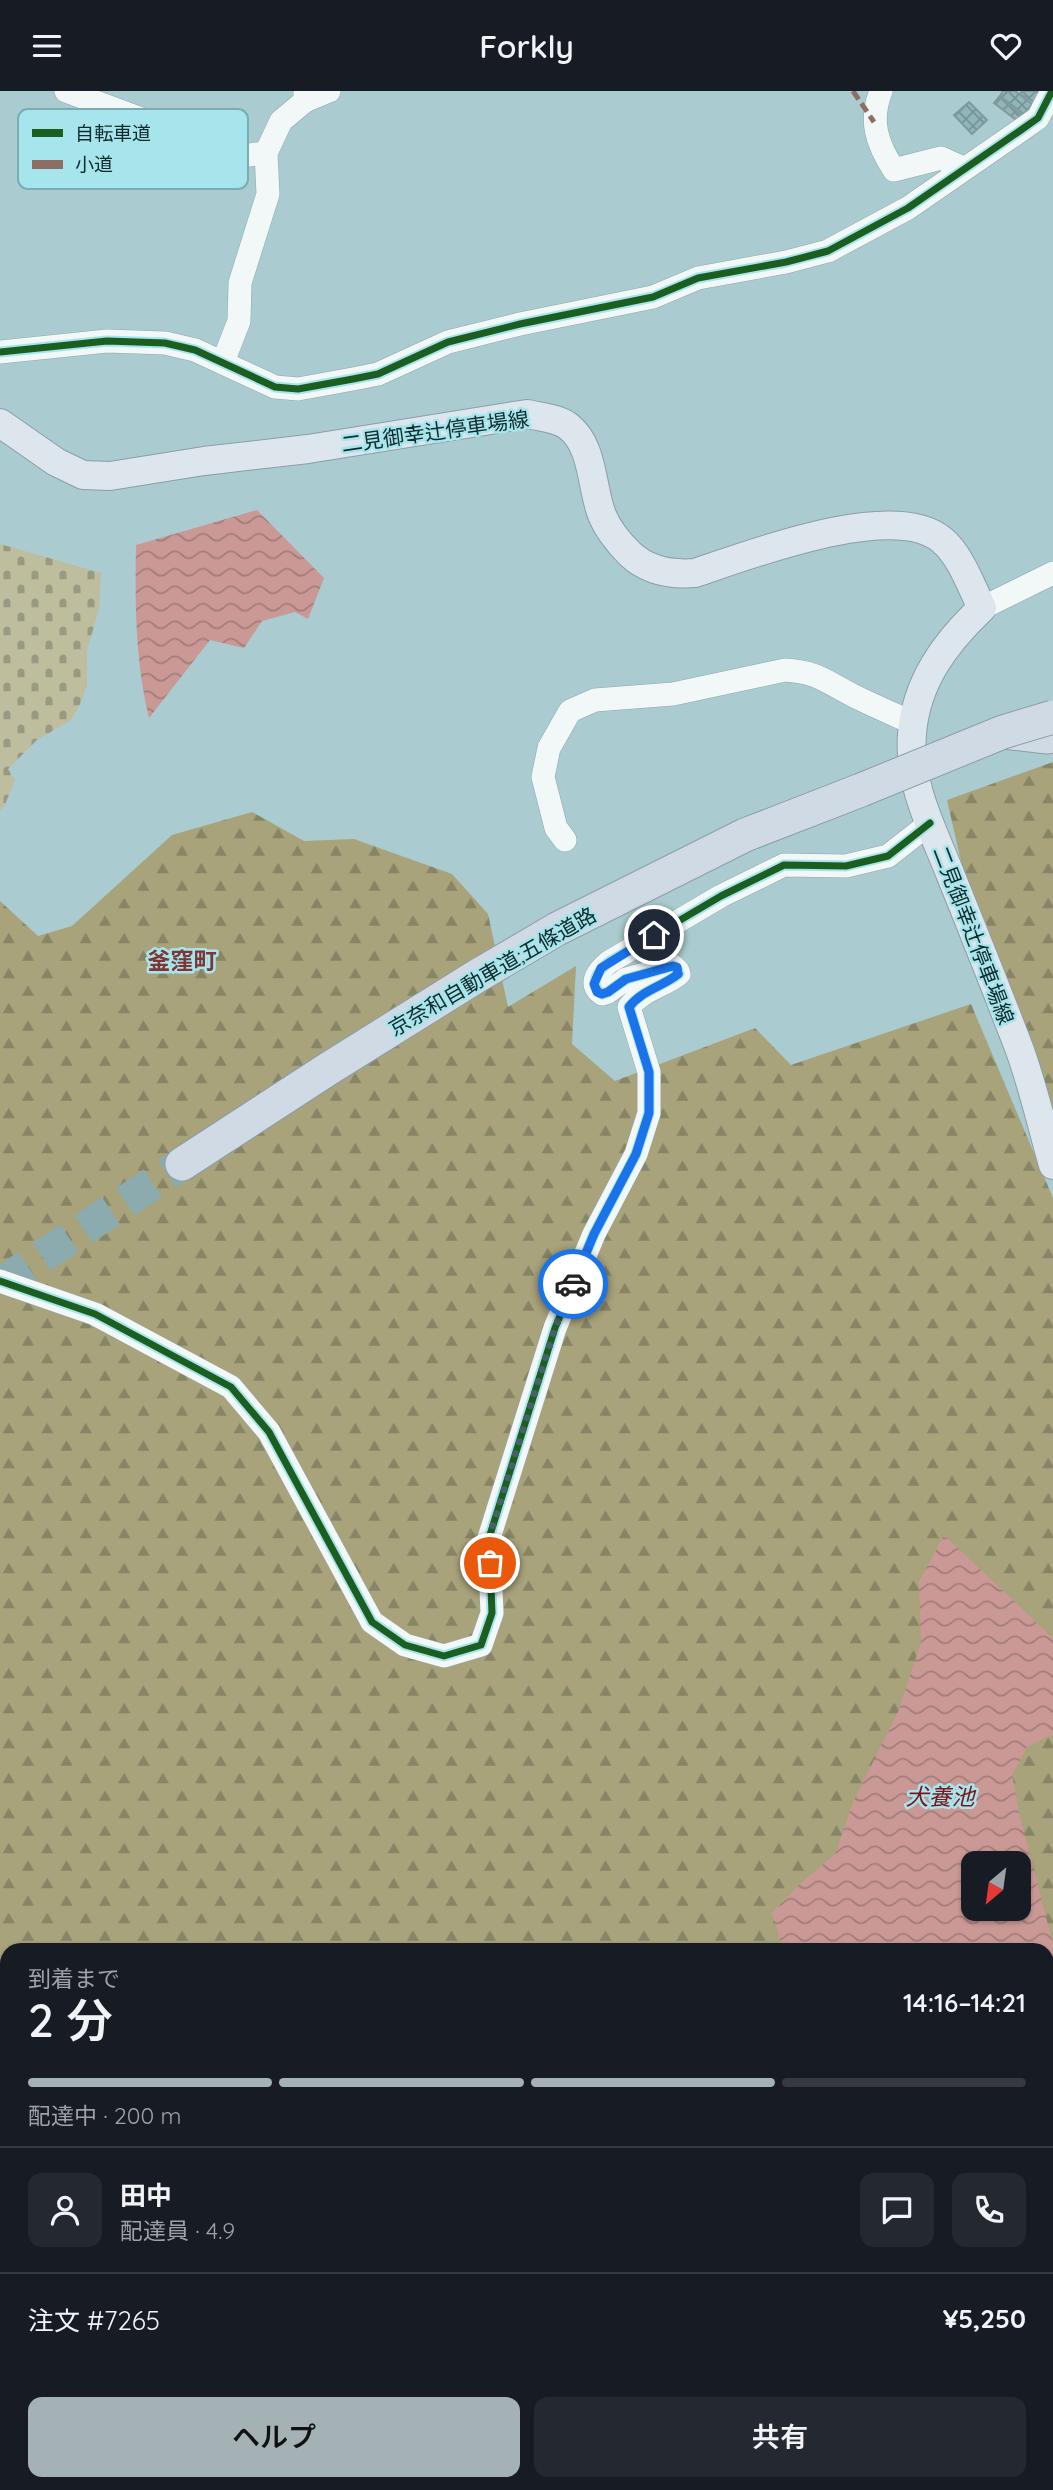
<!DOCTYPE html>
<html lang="ja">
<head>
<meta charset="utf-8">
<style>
  body { margin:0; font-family:Quicksand,"Noto Sans JP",sans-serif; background:#242831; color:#f1f3f6; height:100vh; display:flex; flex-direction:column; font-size:26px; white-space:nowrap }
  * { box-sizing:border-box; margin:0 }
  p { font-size:23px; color:#9ea1a6 }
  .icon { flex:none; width:38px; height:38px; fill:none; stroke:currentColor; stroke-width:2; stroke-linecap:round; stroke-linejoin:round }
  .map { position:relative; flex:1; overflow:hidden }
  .drawer { position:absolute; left:0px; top:1852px; width:1054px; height:548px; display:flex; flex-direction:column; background:#171b24; border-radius:21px 21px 0 0; box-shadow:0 2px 5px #0004 }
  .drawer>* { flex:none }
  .needle { width:46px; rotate:209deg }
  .controls { position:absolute; left:961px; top:1760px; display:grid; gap:14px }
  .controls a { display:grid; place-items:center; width:70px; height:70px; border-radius:14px; background:#171b24; box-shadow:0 2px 5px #0004; font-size:35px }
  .pin { position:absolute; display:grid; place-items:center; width:60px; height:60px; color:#fff; margin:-30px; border:4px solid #fff; border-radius:50%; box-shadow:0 2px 7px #0007 }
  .courier { position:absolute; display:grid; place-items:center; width:70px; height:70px; margin:-35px; border:5px solid #1a73e8; border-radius:50%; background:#fff; color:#222; box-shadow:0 2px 9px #0007 }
  .overview em { font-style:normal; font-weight:600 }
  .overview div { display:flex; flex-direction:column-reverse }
  .overview { display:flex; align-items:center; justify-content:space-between; height:119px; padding:0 28px }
  h1 { font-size:46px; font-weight:600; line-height:52px }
  .bar { display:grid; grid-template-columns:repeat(4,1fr); gap:10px 7px; align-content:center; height:84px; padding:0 28px }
  .bar i { height:9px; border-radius:5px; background:#363941 }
  .bar .active { background:#a4b2b5 }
  .bar p { grid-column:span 4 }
  .line { display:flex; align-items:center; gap:18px; padding:0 28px; border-top:2px solid #363941 }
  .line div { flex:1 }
  .round { display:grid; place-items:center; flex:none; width:74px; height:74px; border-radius:14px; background:#242831 }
  .action { display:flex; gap:14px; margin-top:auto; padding:14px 28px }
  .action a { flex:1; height:80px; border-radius:14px; background:#a4b2b5; color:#111; font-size:28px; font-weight:600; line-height:80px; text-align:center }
  .action a+a { background:#242831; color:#f1f3f6 }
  header { display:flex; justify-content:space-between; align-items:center; height:91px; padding:0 28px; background:#171b24; font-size:32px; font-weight:600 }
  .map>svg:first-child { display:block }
</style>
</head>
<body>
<header><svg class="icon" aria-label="menu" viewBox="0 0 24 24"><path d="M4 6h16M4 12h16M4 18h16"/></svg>Forkly<svg class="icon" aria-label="heart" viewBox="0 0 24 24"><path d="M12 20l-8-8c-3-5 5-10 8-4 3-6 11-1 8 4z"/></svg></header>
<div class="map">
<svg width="1053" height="2399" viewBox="0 0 1053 2399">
  <defs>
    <pattern id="forest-firs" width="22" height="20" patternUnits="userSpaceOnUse" patternTransform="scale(1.75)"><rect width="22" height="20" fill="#a8a37b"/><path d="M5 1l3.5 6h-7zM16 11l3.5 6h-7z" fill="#878565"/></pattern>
    <pattern id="cemetery-stones" width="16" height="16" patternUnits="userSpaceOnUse" patternTransform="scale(1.75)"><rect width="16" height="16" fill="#bebd9e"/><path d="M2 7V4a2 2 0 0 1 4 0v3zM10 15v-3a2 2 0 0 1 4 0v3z" fill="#999a81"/></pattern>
    <pattern id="water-waves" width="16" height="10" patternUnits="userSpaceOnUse" patternTransform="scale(1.75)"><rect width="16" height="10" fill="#ca9996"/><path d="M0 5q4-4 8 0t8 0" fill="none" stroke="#a37d7b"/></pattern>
    <pattern id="building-cross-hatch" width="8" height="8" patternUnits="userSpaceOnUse" patternTransform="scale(1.75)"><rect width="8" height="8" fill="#91b6b9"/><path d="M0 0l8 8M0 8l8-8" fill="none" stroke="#759497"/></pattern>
  </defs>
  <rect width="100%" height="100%" fill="#aacbcf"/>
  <g fill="url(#forest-firs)" fill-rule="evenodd">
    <path d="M1053 671V1018L974 827 947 709Z"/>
    <path d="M252 721 304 750 354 748 452 783 488 823 508 916 576 875 572 953 615 990 755 937 791 974 971 913 1053 1107V1963L1051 1964 1049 2003 1053 2053V2311H1046V1858H7V2392H891L888 2399H0V810L38 845 72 835 172 744ZM973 1773H1018V1818H973Z"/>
  </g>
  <path fill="url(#cemetery-stones)" d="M0 453 101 482 99 518 87 559V594L80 613 71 629 37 649 8 678 15 689 4 716 0 719Z"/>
  <g fill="url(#water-waves)" fill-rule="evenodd">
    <path d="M257 419 324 487 308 528 295 521 262 530 244 557 210 549 149 627C135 569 135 513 136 454Z"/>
    <path d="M944 1444 1053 1547V1643L1027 1656 1012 1684 1019 1722 1053 1853 1052 1933H1047L1046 1858H783L772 1822 800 1793 835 1763 854 1709 898 1621 921 1551 919 1491ZM973 1773H1018V1818H973Z"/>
  </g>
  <g fill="url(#building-cross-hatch)" stroke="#809a9e" stroke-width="2">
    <path d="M1003 0H1015L1032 13 1024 23 1000 5Z"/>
    <path d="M1022 0H1041L1034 11 1020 3Z"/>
    <path d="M999 6 1023 25 1019 31 994 12Z"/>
    <path d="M969 11 987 29 972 43 954 24Z"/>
  </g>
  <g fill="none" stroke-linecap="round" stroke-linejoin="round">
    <path stroke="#8babaf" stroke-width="33" stroke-dasharray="33 17" stroke-linecap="butt" d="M0 1193 182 1073"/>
    <defs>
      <g id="minor">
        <path d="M66 0 241 65 266 62"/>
        <path d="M881 0C869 30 877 53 894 79L941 67 963 77"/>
        <path d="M305 10 329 0"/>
        <path d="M0 261 107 250 165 252 195 259 275 296 298 298 353 288 378 283 448 251 520 233 653 206 698 187 786 171 828 160 908 117 1021 39 1038 27 1052 0"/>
        <path d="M223 271 239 230 240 192 268 103 266 62 281 30 305 10V0"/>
        <path d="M982 517 1053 482"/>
        <path d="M565 749 556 737 543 686 549 657 570 620 595 609 673 603 785 579C817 581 825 590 852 604 872 614 893 623 913 632"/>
        <path d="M0 1190 95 1223 231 1296 269 1341 372 1531 405 1554 444 1565 481 1554 492 1522 489 1447 555 1237 594 1143 636 1063 649 1022V981L629 916C642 899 662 896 679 883L678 880 673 875 626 888 608 901 602 903C587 893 599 879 609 871L721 805 784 774 846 775 888 765 930 732"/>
        <path d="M0 2338 7 2348"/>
        <path d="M479 2392V2399"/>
      </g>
      <path id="major" d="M0 332 56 371 83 384 110 385 204 370 308 358 527 323C540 326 557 327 568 335 594 355 591 396 602 424 608 439 618 451 630 463 648 480 670 484 695 482 749 464 894 408 942 449 961 465 971 495 982 517 945 552 916 591 912 643 908 694 933 739 951 785 974 842 997 899 1019 957 1033 995 1042 1035 1053 1074"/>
      <g id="highway">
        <path d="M1003 641 1047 646 1053 645"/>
        <path d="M182 1073 328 978 477 885 557 838 745 744 861 699"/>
      </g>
    </defs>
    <use href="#minor" stroke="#8ea9ac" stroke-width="24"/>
    <use href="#major" stroke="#8a9eab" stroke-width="30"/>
    <use href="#highway" stroke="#8a9eab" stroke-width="35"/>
    <use href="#minor" stroke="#f2f7f8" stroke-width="23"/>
    <use href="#major" stroke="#dee6ed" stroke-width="28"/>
    <use href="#highway" stroke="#d0dae4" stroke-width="33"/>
    <defs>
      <path id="highway-bridge" d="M861 699 1003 641 1053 626"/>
    </defs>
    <use href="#highway-bridge" stroke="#8a9eab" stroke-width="35" stroke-linecap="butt"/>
    <use href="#highway-bridge" stroke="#d0dae4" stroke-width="33"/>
    <path stroke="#8d6e63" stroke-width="5" stroke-dasharray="10 5" stroke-linecap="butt" d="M853 0 874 31"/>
    <defs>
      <g id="cycleway">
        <path d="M0 261 107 250 165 252 195 259 275 296 298 298 353 288 378 283 448 251 520 233 653 206 698 187 786 171 828 160 908 117 1021 39 1038 27 1052 0"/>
        <path d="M0 1190 95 1223 231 1296 269 1341 372 1531 405 1554 444 1565 481 1554 492 1522 489 1447 555 1237 594 1143 636 1063 649 1022V981L629 916C642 899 662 896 679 883L678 880 673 875 626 888 608 901 602 903C587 893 599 879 609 871L721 805 784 774 846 775 888 765 930 732"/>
      </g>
    </defs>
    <use href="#cycleway" stroke="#a7e5ec" stroke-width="11"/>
    <use href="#cycleway" stroke="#1b5e20" stroke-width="7"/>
  </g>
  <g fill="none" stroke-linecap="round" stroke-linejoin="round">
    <path stroke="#476266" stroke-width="7" stroke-dasharray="0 12.6" d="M490 1472 489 1447 555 1237 573 1193"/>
    <path stroke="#1a73e8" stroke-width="9" d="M573 1193 594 1143 636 1063 649 1022V981L629 916C642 899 662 896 678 883L677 876 673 875 626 888 608 901 602 903 597 901 594 893 601 877 654 844"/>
  </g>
  <g text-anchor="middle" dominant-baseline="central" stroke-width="5" stroke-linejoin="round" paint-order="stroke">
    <g font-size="21" fill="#112a2d" stroke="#a7e5ec">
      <text transform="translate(435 340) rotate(-8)">二見御幸辻停車場線</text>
      <text transform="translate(974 844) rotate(69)">二見御幸辻停車場線</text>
      <text transform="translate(492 880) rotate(-30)">京奈和自動車道;五條道路</text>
    </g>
    <g font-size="23" font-weight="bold" fill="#7d3634" stroke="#a7e5ec">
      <text x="182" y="869">釜窪町</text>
    </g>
    <g font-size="23" font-style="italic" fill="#7a161c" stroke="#a7e5ec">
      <text x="940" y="1705">犬養池</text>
    </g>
  </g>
  <rect x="18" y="18" width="230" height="80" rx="10" fill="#a7e5ec" stroke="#7aadb3" stroke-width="2"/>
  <rect x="32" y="38" width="31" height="8" fill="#1b5e20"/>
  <rect x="32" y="69" width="31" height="9" fill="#8d6e63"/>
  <g font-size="19" fill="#112a2d">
    <text x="75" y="49">自転車道</text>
    <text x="75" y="80">小道</text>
  </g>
</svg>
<div class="controls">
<a><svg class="needle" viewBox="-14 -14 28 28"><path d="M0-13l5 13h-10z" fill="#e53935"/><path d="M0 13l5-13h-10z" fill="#9ea1a6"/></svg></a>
</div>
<div class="pin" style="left:490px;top:1472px;background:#ea580c"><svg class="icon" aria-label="bag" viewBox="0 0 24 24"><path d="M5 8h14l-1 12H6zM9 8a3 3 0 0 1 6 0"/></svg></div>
<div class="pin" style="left:654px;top:844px;background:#1f2937"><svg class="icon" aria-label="home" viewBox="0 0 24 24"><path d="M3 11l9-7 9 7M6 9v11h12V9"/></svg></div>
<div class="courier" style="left:573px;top:1193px"><svg class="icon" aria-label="car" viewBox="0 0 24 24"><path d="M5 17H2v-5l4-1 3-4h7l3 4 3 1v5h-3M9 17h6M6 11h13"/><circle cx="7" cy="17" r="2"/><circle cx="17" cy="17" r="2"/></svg></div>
<section class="drawer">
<div class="overview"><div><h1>2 分</h1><p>到着まで</p></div><em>14:16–14:21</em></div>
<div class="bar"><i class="active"></i><i class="active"></i><i class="active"></i><i></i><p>配達中 · 200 m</p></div>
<div class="line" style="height:126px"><a class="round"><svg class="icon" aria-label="person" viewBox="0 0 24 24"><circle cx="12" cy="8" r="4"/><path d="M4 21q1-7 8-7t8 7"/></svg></a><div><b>田中</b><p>配達員 · 4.9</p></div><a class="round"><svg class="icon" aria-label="chat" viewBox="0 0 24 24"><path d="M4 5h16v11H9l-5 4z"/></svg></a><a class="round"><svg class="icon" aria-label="phone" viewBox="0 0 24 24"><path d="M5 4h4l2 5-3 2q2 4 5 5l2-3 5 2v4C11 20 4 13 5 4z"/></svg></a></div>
<div class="line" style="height:91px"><div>注文 #7265</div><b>¥5,250</b></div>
<div class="action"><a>ヘルプ</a><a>共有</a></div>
</section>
</div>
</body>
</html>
